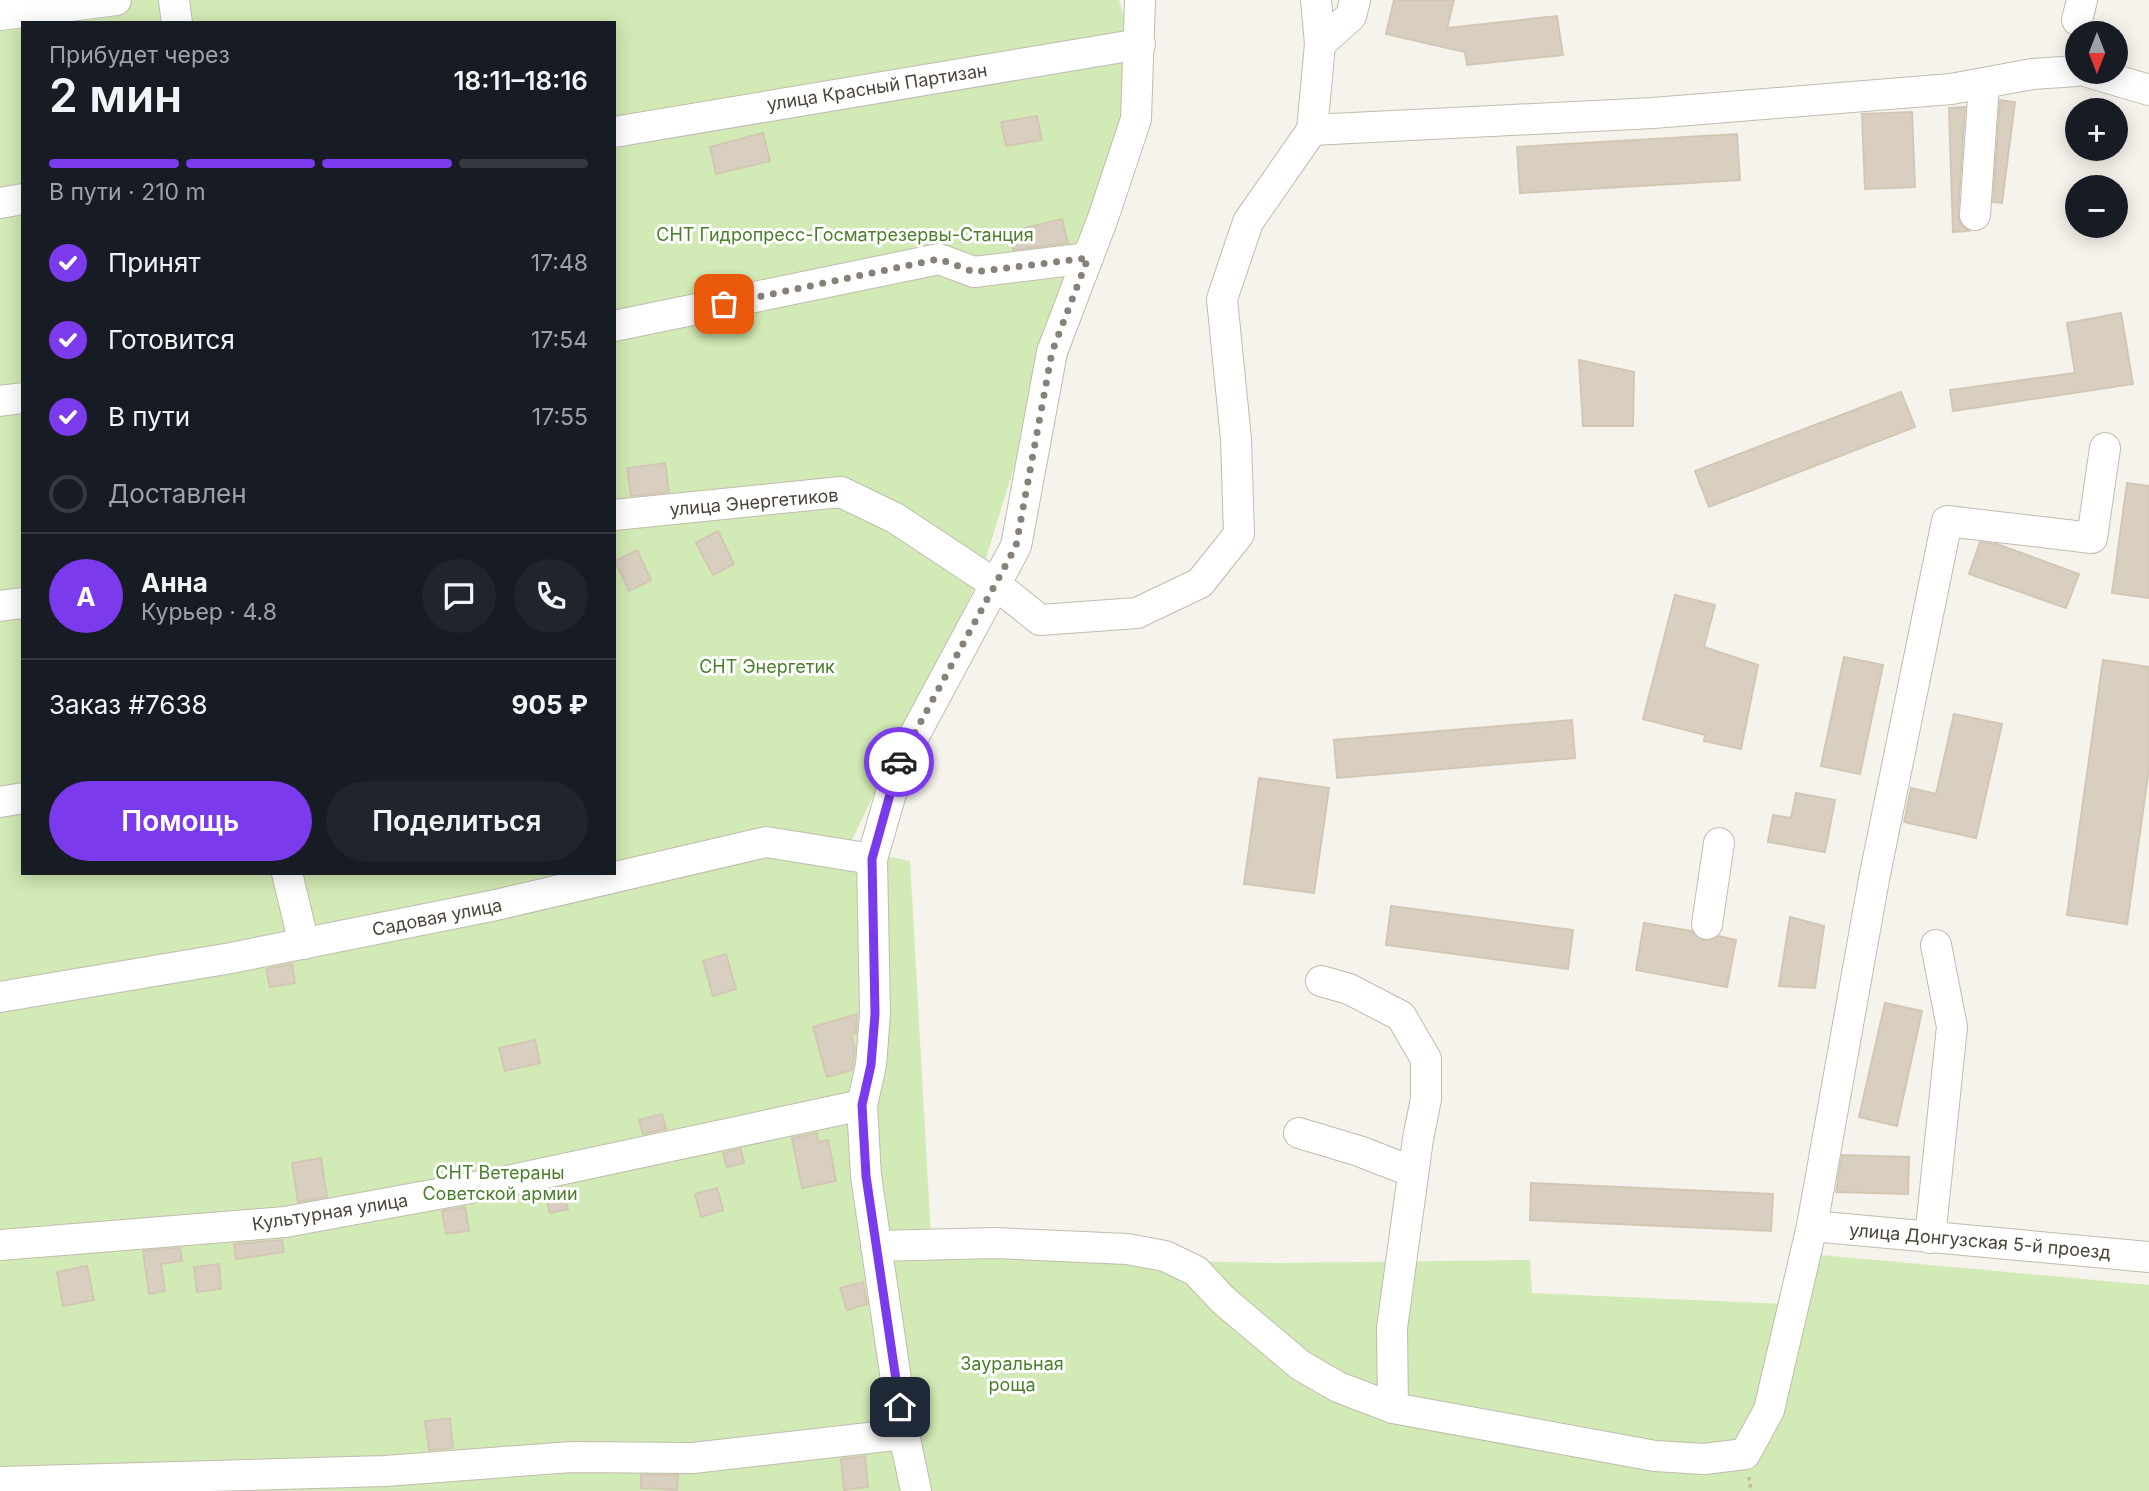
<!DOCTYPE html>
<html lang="ru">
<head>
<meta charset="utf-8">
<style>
  body { margin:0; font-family:Inter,sans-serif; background:#20242c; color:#f1f3f6; height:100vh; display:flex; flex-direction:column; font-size:26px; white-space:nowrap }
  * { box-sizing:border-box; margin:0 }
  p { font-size:23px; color:#9ea1a6 }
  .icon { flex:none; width:38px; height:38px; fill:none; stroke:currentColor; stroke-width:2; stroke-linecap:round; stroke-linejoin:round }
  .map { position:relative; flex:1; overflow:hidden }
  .details { position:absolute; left:21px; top:21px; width:595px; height:854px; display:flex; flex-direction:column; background:#171b24; border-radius:0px; box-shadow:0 4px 18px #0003 }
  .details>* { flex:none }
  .needle { width:46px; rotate:180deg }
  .fabs { position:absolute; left:2065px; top:21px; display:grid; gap:14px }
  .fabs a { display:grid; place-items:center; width:63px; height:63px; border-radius:50%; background:#171b24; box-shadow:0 4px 18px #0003; font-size:35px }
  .pin { position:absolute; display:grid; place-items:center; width:60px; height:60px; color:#fff; margin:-30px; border-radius:14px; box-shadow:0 4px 10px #0006 }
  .courier { position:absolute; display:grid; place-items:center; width:70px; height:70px; margin:-35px; border:5px solid #7c3aed; border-radius:50%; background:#fff; color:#222; box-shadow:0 2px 9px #0007 }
  .head em { font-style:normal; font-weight:600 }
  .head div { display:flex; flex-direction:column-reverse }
  .head { display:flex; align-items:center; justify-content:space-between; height:119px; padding:0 28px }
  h1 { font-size:46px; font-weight:600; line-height:52px }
  .bar { display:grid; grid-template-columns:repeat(4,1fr); gap:10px 7px; align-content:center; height:84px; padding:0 28px }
  .bar i { height:9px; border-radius:5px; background:#363941 }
  .bar .selected { background:#7c3aed }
  .bar p { grid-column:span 4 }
  .line { display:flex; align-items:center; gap:18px; padding:0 28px; border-top:2px solid #363941 }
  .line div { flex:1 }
  .round { display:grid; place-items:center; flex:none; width:74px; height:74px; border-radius:37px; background:#20242c }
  ol { padding:0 28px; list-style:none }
  li { display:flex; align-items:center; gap:21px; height:77px }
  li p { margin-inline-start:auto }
  li .icon { padding:7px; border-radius:50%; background:#7c3aed; color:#fff; stroke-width:4 }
  li:last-child { color:#9ea1a6 }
  li i { width:38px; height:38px; border:4px solid #363941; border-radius:50% }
  .primary-button { display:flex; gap:14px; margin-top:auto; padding:14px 28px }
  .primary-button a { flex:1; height:80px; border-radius:42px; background:#7c3aed; color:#fff; font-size:28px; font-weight:600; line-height:80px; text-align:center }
  .primary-button a+a { background:#20242c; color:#f1f3f6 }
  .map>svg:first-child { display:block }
</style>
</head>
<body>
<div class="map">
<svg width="2149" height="1491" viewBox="0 0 2149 1491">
  <rect width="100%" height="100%" fill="#f6f3ec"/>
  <path fill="#d2eab5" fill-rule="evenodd" d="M0 0H1119L1139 65 981 574 848 848 910 861 932 1255 1276 1263 1530 1260 1532 1293 1809 1305 1821 1255 2149 1285V1491H0ZM23 23H614V873H23Z"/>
  <g fill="#d8cfc1" stroke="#d3c7b4" stroke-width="2">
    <path d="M1394 0H1454L1447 28 1557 16 1563 55 1467 65 1465 52 1386 34Z"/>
    <path d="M2000 100 2015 102 2002 203 1993 202Z"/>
    <path d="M1965 107 1958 214 1960 223 1969 231 1953 232 1949 108Z"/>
    <path d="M1912 112 1915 187 1865 189 1862 114Z"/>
    <path d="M1037 116 1042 140 1006 146 1001 122Z"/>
    <path d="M763 133 770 161 716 174 710 147Z"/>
    <path d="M1737 134 1740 180 1520 193 1517 147Z"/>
    <path d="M1062 219 1068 243 1013 250 1009 232Z"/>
    <path d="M2121 313 2133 384 1953 411 1950 390 2075 373 2067 323Z"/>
    <path d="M1579 360 1634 372 1633 426H1583Z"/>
    <path d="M1901 392 1915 427 1709 507 1695 471Z"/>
    <path d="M665 463 669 492 631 496 627 468Z"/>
    <path d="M2127 483 2149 486V598L2112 593Z"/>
    <path d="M718 531 734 564 713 575 696 543Z"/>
    <path d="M1980 542 1997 544 2079 574 2066 608 1969 574Z"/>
    <path d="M637 550 651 580 629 591 615 561Z"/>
    <path d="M1675 595 1715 605 1704 647 1758 665 1741 749 1704 741 1705 735 1643 719Z"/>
    <path d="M1844 657 1883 665 1860 774 1821 766Z"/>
    <path d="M2103 660 2149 667V769L2127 924 2067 915Z"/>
    <path d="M1954 714 2002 724 1976 838 1904 822 1911 788 1936 794Z"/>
    <path d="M1572 720 1575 758 1337 778 1334 740Z"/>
    <path d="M1259 778 1329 788 1314 893 1244 884Z"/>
    <path d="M1796 793 1835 800 1825 852 1768 842 1773 815 1791 818Z"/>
    <path d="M1391 906 1573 930 1568 969 1386 945Z"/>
    <path d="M1790 917 1824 926 1815 988 1779 986Z"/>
    <path d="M1644 923 1691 931 1704 941 1719 936 1736 940 1727 987 1636 970Z"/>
    <path d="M726 954 736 989 713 996 703 961Z"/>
    <path d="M292 964 295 983 270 987 266 969Z"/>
    <path d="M1885 1003 1922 1011 1897 1126 1859 1117Z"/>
    <path d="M857 1014 856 1033 851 1035 855 1048 852 1070 827 1077 813 1027Z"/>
    <path d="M535 1040 540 1063 505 1071 499 1048Z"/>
    <path d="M662 1114 666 1129 643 1134 639 1120Z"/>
    <path d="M817 1133 818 1142 828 1140 836 1181 802 1188 792 1138Z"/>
    <path d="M741 1149 744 1163 727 1167 723 1153Z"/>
    <path d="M1842 1155 1909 1157 1908 1194 1836 1192Z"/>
    <path d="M321 1158 327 1197 298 1202 292 1163Z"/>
    <path d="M1531 1183 1773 1194 1771 1231 1530 1220Z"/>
    <path d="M562 1188 568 1209 550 1213 545 1193Z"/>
    <path d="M717 1188 723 1210 701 1217 695 1194Z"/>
    <path d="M465 1207 469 1231 446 1234 442 1211Z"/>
    <path d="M282 1240 284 1252 236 1259 234 1244Z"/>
    <path d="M180 1248 182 1261 161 1264 165 1291 149 1294 143 1251Z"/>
    <path d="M219 1264 221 1289 197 1292 194 1267Z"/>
    <path d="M87 1266 94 1300 63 1306 57 1272Z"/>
    <path d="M863 1282 867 1304 847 1310 840 1288Z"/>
    <path d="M450 1418 453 1448 429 1450 425 1421Z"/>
    <path d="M865 1456 868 1487 844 1490 841 1459Z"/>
    <path d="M641 1475H678L677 1490 641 1488Z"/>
  </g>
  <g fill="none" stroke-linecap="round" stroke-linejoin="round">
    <defs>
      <g id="minor">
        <path d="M174 0 177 23"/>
        <path d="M0 15 116 0"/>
        <path d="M2077 20 2082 0"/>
        <path d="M1320 44 1351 16 1355 0"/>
        <path d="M2088 72 2149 90"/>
        <path d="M1312 130 1653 113 1951 89 2032 74 2077 71"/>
        <path d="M614 132 1140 44"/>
        <path d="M0 203 23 199"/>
        <path d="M1975 215 1984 84"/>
        <path d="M614 326 939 259 974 272 1088 258"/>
        <path d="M0 401 23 398"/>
        <path d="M614 515 841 492 895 518 995 584 1040 620 1137 613 1200 583 1239 534 1236 439 1222 299 1248 222 1312 130 1320 44 1316 0"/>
        <path d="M0 606 23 603"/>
        <path d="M0 802 23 798"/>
        <path d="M287 873 304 944"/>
        <path d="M1707 924 1719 843"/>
        <path d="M1321 981 1349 989 1401 1016 1426 1059V1099L1418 1139 1392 1328 1393 1408"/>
        <path d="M0 997 231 958 496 905 766 842 872 859"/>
        <path d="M1299 1133 1359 1151 1413 1172"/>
        <path d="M1812 1226 2149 1257"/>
        <path d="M1930 1238 1952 1027 1936 945"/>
        <path d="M0 1245 285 1222 503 1182 862 1105"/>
        <path d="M876 1246 996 1243 1127 1249 1165 1256 1196 1271 1223 1300 1300 1365 1338 1387 1393 1408 1655 1456 1704 1459 1745 1454 1769 1410 1812 1226 1874 879 1947 521 2092 538 2105 448"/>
        <path d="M0 1482 385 1471 572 1457 693 1458 904 1434"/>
        <path d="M916 1491 904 1434 866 1176 862 1105 871 1065 875 1014 872 859 900 762 1016 546 1052 352 1103 218 1136 119 1140 0"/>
      </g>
    </defs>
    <use href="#minor" stroke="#c2bbae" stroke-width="32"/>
    <path stroke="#c4b79f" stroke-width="3.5" stroke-dasharray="3.5 3.5" stroke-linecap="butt" d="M1749 1477 1751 1491"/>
    <use href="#minor" stroke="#fff" stroke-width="30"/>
  </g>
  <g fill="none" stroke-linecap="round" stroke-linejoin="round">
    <path stroke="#878178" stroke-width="7" stroke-dasharray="0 12.6" d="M724 304 939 259 974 272 1088 258 1052 352 1016 546 899 762"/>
    <path stroke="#7c3aed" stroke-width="9" d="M899 762 872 859 875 1014 871 1065 862 1105 866 1176 900 1407"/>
  </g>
  <g text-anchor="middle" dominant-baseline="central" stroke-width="6" stroke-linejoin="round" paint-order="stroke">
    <g font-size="18" fill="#4b4439" stroke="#fff">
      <text transform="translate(877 87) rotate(-9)">улица Красный Партизан</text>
      <text transform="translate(754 502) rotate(-5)">улица Энергетиков</text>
      <text transform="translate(437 917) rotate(-11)">Садовая улица</text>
      <text transform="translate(330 1212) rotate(-9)">Культурная улица</text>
      <text transform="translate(1980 1241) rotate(5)">улица Донгузская 5-й проезд</text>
    </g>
    <g font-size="18" fill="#4a7f2a" stroke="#fff">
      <text x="845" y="234">СНТ Гидропресс-Госматрезервы-Станция</text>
      <text x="767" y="666">СНТ Энергетик</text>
      <text x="500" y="1172">СНТ Ветераны<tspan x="500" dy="21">Советской армии</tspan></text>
      <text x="1012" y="1363">Зауральная<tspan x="1012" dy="21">роща</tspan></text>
    </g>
  </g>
</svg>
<div class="fabs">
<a><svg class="needle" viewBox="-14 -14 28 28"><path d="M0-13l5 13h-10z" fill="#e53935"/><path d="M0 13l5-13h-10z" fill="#9ea1a6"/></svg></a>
<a>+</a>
<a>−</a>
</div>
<div class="pin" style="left:724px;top:304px;background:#ea580c"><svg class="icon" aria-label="bag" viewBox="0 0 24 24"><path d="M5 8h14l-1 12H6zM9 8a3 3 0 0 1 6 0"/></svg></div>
<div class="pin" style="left:900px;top:1407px;background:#1f2937"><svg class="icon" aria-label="home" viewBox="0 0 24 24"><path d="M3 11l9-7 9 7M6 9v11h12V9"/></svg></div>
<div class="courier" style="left:899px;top:762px"><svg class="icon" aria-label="car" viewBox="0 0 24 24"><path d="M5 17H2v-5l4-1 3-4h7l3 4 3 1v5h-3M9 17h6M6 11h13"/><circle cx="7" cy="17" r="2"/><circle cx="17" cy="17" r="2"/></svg></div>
<section class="details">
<div class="head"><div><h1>2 мин</h1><p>Прибудет через</p></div><em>18:11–18:16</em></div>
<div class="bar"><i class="selected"></i><i class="selected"></i><i class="selected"></i><i></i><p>В пути · 210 m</p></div>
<ol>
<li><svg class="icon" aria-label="check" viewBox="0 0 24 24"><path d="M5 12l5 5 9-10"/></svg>Принят<p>17:48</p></li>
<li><svg class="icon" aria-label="check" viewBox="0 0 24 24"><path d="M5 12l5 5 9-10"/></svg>Готовится<p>17:54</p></li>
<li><svg class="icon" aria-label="check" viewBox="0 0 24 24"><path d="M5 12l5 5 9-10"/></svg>В пути<p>17:55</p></li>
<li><i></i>Доставлен</li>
</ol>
<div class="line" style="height:126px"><b class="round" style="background:#7c3aed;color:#fff">А</b><div><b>Анна</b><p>Курьер · 4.8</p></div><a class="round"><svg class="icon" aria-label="chat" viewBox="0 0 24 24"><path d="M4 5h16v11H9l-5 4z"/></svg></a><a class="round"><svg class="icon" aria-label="phone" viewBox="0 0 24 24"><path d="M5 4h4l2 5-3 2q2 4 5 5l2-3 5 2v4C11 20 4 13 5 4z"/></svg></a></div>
<div class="line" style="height:91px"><div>Заказ #7638</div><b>905 ₽</b></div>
<div class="primary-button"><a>Помощь</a><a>Поделиться</a></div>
</section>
</div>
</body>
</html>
